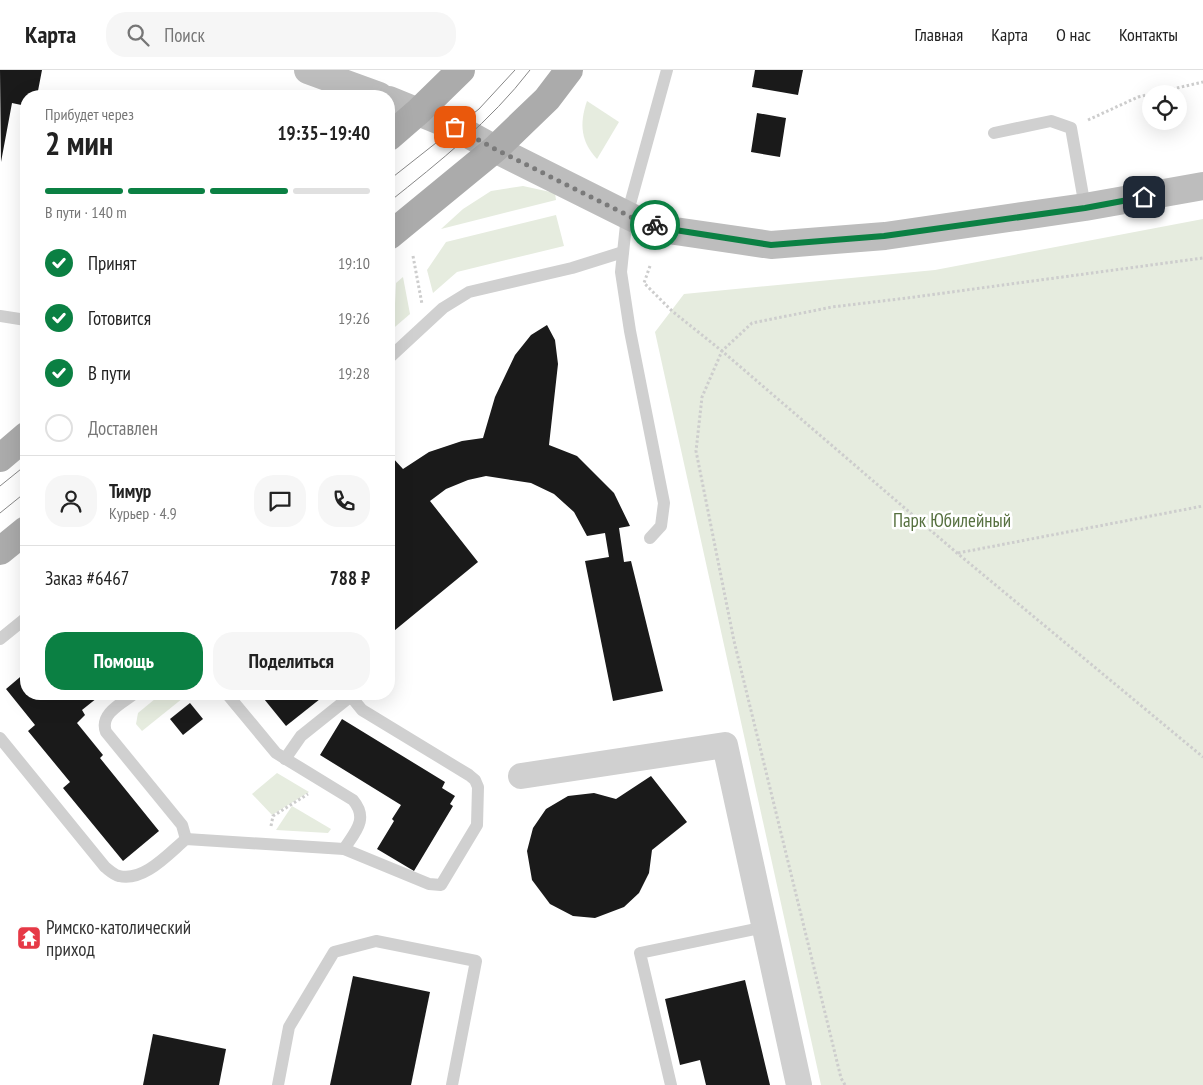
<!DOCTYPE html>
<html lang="ru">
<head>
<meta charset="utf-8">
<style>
  body { margin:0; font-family:"PT Sans Narrow",sans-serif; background:#f6f6f6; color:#222; height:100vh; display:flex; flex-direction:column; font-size:19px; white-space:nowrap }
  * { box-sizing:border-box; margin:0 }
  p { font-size:16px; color:#767676 }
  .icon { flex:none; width:28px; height:28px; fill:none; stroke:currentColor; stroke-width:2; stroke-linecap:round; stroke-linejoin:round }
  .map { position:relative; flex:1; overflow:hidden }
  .side { position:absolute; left:20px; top:20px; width:375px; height:610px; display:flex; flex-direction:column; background:#fff; border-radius:20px; box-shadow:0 5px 20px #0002 }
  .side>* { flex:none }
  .tools { position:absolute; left:1142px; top:15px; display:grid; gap:10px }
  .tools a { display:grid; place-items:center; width:45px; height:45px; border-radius:50%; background:#fff; box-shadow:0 5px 20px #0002; font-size:25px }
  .pin { position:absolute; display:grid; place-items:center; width:42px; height:42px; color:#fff; margin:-21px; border-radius:10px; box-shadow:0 2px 8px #0006 }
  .courier { position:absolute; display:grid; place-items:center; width:50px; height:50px; margin:-25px; border:4px solid #0b8043; border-radius:50%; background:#fff; color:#222; box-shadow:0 1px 6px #0007 }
  .overview em { font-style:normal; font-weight:600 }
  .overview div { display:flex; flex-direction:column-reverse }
  .overview { display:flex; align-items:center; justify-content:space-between; height:85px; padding:0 25px }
  h1 { font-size:32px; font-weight:600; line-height:38px }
  .bar { display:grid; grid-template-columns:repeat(4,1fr); gap:8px 5px; align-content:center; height:60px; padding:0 25px }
  .bar i { height:6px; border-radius:4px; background:#e0e0e0 }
  .bar .current { background:#0b8043 }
  .bar p { grid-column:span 4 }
  .line { display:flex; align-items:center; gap:12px; padding:0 25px; border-top:1px solid #e0e0e0 }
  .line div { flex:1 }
  .round { display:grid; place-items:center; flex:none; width:52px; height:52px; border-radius:20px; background:#f6f6f6 }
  ol { padding:0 25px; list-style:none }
  li { display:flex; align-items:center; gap:15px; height:55px }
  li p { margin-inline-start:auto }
  li .icon { padding:5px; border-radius:50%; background:#0b8043; color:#fff; stroke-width:4 }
  li:last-child { color:#767676 }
  li i { width:28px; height:28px; border:2px solid #e0e0e0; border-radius:50% }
  .cta { display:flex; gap:10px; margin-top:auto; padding:10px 25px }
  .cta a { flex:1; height:58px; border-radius:20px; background:#0b8043; color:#fff; font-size:20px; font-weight:600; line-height:58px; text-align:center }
  .cta a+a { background:#f6f6f6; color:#222 }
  header { display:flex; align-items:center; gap:30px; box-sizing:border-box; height:70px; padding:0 25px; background:#fff; border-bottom:1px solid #e0e0e0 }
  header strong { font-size:24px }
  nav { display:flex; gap:28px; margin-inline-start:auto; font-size:18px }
  .search { width:350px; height:45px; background:#f6f6f6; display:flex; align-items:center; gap:12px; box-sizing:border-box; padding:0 18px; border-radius:20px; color:#767676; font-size:19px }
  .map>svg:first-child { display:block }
</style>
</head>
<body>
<header>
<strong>Карта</strong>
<div class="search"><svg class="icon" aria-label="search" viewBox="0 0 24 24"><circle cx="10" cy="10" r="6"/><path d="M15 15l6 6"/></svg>Поиск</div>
<nav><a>Главная</a><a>Карта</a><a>О нас</a><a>Контакты</a></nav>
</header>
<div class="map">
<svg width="1203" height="1015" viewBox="0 0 1203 1015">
  <rect width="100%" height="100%" fill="#fff"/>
  <g fill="#e6ecdf">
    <path d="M587 31 619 52 597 89C581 72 579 54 587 31Z"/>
    <path d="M523 116 555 123 556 130 441 159 463 139 491 121Z"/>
    <path d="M556 145 564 176 457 202 433 223 427 200 446 172Z"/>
    <path d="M1203 149V1015H821L655 262 684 224 935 200Z"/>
    <path d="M403 207 410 244 389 262V239L395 234 396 213Z"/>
    <path d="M161 624H188L142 661 136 654 138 643Z"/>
    <path d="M277 703 309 722 272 745 252 724Z"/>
    <path d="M292 736 331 759 328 763 276 760Z"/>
  </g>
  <g fill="#1a1a1a">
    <path d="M0 0H42L37 26H26V36L12 33 1 92Z"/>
    <path d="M755 0H803L798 25 752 17Z"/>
    <path d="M757 43 786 48 780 87 751 82Z"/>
    <path d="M547 255 555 270 558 294 549 375 577 386 614 423 630 456 619 458 624 492 631 491 663 621 613 631 585 491 609 487 605 463 587 466 574 442 554 424 531 413 486 406 468 410 446 419 430 431 478 492 389 565V390L392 387 403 399 429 382 462 371 483 368 495 327 515 285 531 265Z"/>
    <path d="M26 602V624H102L82 640 85 645 77 653 103 685 100 688 159 761 123 791 63 718 70 712 28 661 35 655 6 619Z"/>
    <path d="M260 624H315L320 629 286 656Z"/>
    <path d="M190 633 203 649 183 665 170 649Z"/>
    <path d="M342 649 445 712 442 718 455 726 450 734 453 736 414 801 377 779 394 751 392 749 401 735 320 685Z"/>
    <path d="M651 706 687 752 652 780 649 803 639 823 624 837 595 848 573 846 550 834 532 810 527 781 533 758 546 739 568 726 594 723 616 729Z"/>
    <path d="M353 906 430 922 411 1015H330Z"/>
    <path d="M745 910 770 1015H706L700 990 680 995 665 929Z"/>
    <path d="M153 964 226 979 219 1015H143Z"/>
  </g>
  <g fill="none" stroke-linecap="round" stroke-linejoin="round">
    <g stroke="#cdcdcd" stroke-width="3" stroke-dasharray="2.5 2.5" stroke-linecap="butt">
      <path d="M1088 50 1138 27 1203 12"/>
      <path d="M413 186 422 234"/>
      <path d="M650 196 644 213 672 241 722 281 957 483 1203 687"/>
      <path d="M958 483 1203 436"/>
      <path d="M271 756 273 746 308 724"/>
      <path d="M845 1015 841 1008 734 571 696 381 702 327 722 281 752 253 832 237 907 228 1203 188"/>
    </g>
    <g stroke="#d0d0d0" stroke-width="12">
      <path d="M994 63 1051 51 1071 58 1085 137"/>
      <path d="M0 246 26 250"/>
      <path d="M389 288 443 238 469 222 572 198 623 182"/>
      <path d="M650 468 661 456 664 433 630 261 621 202 627 145 667 0"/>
      <path d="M0 569 26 548"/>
      <path d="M134 624C122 633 99 644 106 662L182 755 186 769"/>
      <path d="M227 624 276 683 353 730C369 749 355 762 344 779"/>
      <path d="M0 668 105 797C109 800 114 805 119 806 144 812 168 784 186 769L344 779 429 814 441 815 477 755 478 717 475 710 469 705 362 640 349 624"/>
      <path d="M285 689 301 666 351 626"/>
      <path d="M278 1015 289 957 334 882 376 871 476 891 452 1015"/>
      <path d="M671 1015 640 883 765 857"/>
    </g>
    <path stroke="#d0d0d0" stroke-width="26" d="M521 706 725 675 799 1015"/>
    <g stroke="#bdbdbd" stroke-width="28">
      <path d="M308 0 379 26"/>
      <path d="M389 30 455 57 495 79 635 149 675 161 771 175 885 166 1085 137 1203 116"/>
    </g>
    <g stroke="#ababab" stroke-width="28">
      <path d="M389 67 419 41 461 0"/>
      <path d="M389 166 495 79 547 29 569 0"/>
      <path d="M0 388 26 366"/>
      <path d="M0 481 26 460"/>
    </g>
    <g stroke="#888" stroke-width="1">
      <path d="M389 110 479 39 515 0"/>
      <path d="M389 132C439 92 491 51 530 0"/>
      <path d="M0 416 26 395"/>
      <path d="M0 443 26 422"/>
    </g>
  </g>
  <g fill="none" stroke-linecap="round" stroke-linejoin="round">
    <path stroke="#7a7a7a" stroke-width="5" stroke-dasharray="0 9" d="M455 57 495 79 635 149 655 155"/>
    <path stroke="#0b8043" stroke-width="6" d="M655 155 675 160 771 175 884 166 1085 138 1144 127"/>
  </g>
  <defs>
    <symbol id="temple-square" viewBox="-11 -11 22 22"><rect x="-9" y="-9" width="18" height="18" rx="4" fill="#e63946" stroke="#fff"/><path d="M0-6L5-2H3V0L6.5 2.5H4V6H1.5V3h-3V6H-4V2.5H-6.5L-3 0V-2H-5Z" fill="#fff"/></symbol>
  </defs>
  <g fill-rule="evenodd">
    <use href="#temple-square" x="15" y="854" width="28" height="28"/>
  </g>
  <g text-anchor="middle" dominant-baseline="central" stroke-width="5" stroke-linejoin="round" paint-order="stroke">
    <g font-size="19" fill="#56703f" stroke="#fff">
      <text x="952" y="450">Парк Юбилейный</text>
    </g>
    <g font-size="19" fill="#333" stroke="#fff" text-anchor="start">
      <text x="46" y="857">Римско-католический<tspan x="46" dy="22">приход</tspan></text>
    </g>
  </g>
</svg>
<div class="tools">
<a><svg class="icon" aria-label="locate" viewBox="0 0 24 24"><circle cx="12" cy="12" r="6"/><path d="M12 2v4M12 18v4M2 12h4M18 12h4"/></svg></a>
</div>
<div class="pin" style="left:455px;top:57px;background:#ea580c"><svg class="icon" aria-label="bag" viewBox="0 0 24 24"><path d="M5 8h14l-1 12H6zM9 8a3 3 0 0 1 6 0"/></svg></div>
<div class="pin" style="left:1144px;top:127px;background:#1f2937"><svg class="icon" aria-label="home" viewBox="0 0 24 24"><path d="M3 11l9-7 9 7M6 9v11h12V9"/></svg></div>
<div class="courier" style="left:655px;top:155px"><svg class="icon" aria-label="bike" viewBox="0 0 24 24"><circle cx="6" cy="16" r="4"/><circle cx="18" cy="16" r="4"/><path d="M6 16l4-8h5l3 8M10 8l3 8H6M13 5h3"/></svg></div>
<section class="side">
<div class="overview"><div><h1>2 мин</h1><p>Прибудет через</p></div><em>19:35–19:40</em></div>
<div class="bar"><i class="current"></i><i class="current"></i><i class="current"></i><i></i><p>В пути · 140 m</p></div>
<ol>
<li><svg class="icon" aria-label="check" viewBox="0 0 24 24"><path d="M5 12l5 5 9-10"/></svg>Принят<p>19:10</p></li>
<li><svg class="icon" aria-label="check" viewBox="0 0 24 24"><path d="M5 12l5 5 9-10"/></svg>Готовится<p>19:26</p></li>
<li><svg class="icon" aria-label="check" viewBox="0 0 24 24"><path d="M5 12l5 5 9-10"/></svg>В пути<p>19:28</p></li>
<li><i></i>Доставлен</li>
</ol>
<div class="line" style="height:90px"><a class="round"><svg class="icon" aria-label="person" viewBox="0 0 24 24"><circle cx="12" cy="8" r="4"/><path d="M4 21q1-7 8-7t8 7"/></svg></a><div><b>Тимур</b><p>Курьер · 4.9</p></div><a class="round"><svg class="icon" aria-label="chat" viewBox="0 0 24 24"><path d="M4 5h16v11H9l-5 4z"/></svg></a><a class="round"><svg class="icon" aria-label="phone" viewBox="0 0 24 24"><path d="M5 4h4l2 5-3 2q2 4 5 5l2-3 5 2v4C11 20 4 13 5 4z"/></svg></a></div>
<div class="line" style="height:65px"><div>Заказ #6467</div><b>788 ₽</b></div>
<div class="cta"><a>Помощь</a><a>Поделиться</a></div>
</section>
</div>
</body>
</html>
